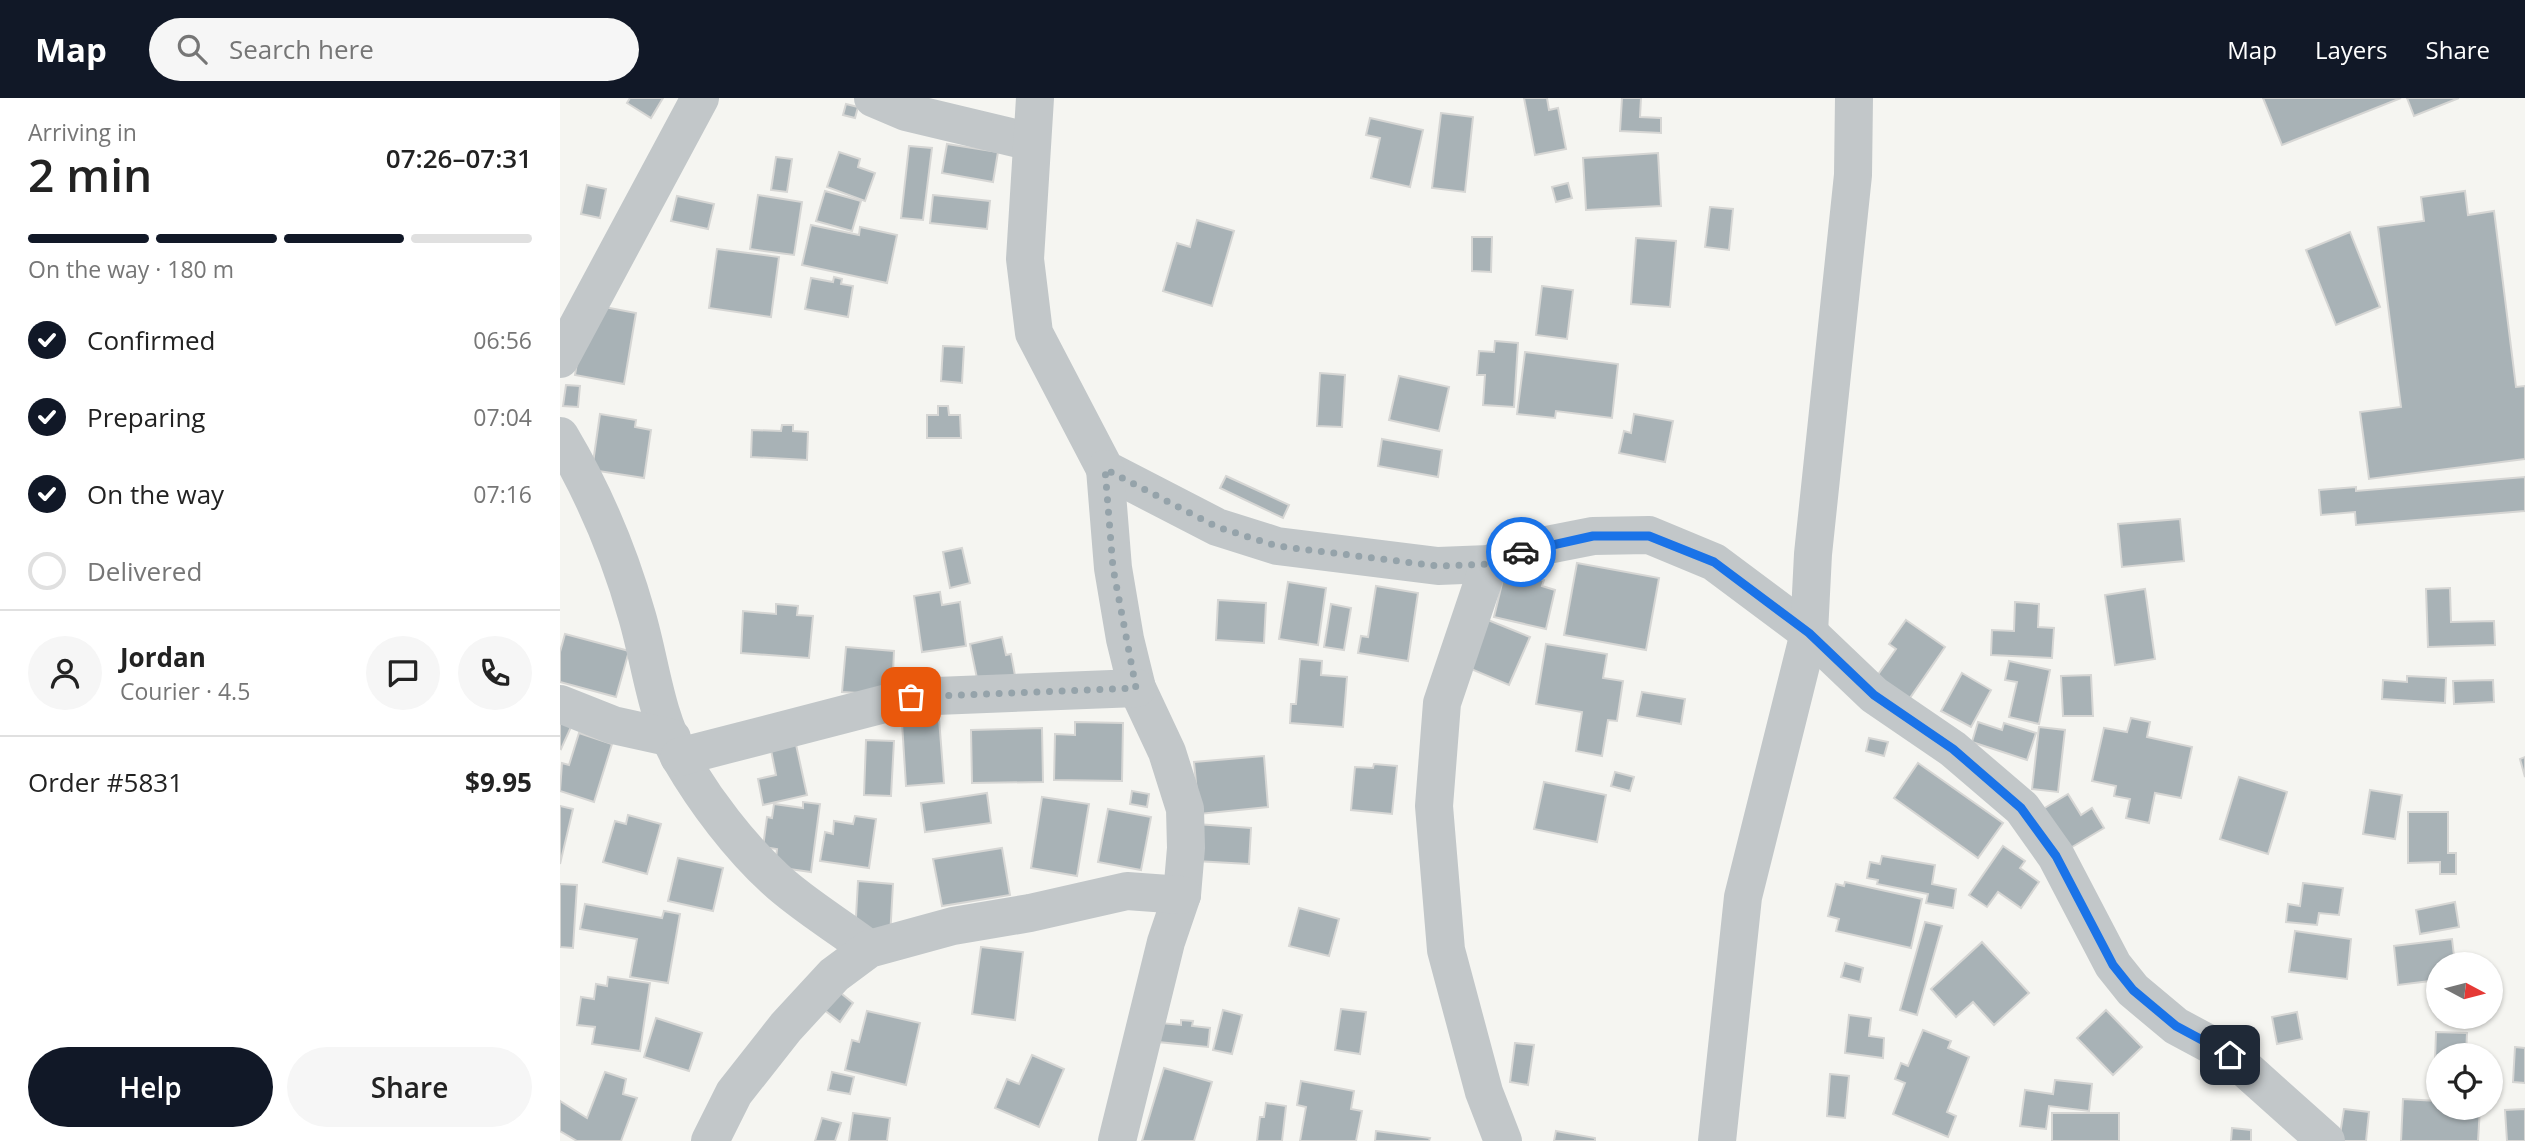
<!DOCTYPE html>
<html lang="en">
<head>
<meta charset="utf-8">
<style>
  body { margin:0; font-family:"Open Sans",sans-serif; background:#f6f6f6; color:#222; height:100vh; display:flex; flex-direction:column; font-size:26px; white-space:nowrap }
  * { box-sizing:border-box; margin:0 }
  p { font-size:23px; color:#767676 }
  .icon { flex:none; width:38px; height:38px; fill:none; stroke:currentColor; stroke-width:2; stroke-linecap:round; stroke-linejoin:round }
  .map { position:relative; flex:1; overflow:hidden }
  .side { display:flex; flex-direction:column; background:#fff; width:560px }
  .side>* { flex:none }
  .needle { width:46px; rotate:97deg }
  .controls { position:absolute; left:1866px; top:854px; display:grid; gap:14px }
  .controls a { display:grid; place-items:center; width:77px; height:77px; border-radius:50%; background:#fff; box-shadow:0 2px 5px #0004; font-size:35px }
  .pin { position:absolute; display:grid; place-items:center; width:60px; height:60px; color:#fff; margin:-30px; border-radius:14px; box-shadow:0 4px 10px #0006 }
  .courier { position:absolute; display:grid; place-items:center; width:70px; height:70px; margin:-35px; border:5px solid #1a73e8; border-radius:50%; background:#fff; color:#222; box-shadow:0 2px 9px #0007 }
  .summary em { font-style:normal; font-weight:600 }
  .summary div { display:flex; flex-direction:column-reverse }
  .summary { display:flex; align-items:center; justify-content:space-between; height:119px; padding:0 28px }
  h1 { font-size:46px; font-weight:600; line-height:52px }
  .bar { display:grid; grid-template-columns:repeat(4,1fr); gap:10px 7px; align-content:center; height:84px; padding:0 28px }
  .bar i { height:9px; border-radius:5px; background:#e0e0e0 }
  .bar .current { background:#111827 }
  .bar p { grid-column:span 4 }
  .line { display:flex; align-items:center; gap:18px; padding:0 28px; border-top:2px solid #e0e0e0 }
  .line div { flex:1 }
  .round { display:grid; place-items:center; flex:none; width:74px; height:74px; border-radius:37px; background:#f6f6f6 }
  ol { padding:0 28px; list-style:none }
  li { display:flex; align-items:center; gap:21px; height:77px }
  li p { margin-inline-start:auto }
  li .icon { padding:7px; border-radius:50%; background:#111827; color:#fff; stroke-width:4 }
  li:last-child { color:#767676 }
  li i { width:38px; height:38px; border:4px solid #e0e0e0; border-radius:50% }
  .button { display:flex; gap:14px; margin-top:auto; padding:14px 28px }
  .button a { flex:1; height:80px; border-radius:42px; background:#111827; color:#fff; font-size:28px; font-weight:600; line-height:80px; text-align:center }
  .button a+a { background:#f6f6f6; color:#222 }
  header { display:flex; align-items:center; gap:42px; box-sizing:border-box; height:98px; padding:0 35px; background:#111827; color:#fff }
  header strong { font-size:33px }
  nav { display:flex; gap:38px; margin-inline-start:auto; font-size:24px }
  .search { width:490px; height:63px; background:#f6f6f6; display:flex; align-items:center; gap:18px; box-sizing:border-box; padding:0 24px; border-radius:38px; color:#767676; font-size:26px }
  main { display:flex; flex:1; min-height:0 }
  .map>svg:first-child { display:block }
</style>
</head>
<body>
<header>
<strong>Map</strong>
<div class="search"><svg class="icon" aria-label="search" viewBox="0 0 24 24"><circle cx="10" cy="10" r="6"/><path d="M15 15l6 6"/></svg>Search here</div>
<nav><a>Map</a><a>Layers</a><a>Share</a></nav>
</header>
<main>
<section class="side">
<div class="summary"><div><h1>2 min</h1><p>Arriving in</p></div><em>07:26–07:31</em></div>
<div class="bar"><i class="current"></i><i class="current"></i><i class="current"></i><i></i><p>On the way · 180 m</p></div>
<ol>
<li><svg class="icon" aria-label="check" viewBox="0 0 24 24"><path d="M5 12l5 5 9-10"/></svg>Confirmed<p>06:56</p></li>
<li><svg class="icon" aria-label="check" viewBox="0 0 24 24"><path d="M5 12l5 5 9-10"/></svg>Preparing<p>07:04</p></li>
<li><svg class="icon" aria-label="check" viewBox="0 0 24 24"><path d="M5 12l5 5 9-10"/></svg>On the way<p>07:16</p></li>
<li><i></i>Delivered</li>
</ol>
<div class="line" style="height:126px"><a class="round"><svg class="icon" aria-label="person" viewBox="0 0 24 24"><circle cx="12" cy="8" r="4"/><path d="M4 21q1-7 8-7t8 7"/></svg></a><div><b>Jordan</b><p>Courier · 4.5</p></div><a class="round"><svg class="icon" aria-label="chat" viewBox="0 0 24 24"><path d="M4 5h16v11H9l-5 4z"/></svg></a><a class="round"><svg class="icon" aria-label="phone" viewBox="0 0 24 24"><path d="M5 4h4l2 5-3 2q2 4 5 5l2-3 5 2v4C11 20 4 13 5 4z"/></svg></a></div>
<div class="line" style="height:91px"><div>Order #5831</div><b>$9.95</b></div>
<div class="button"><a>Help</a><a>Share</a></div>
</section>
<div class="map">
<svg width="1965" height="1043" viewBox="0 0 1965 1043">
  <rect width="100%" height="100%" fill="#f5f5f1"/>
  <g fill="#a8b2b6" stroke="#d6d6d4" stroke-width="2">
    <path d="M70 0H103L91 20 67 5Z"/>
    <path d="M964 0H987L989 12 998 10 1006 51 975 57Z"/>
    <path d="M1062 0H1081L1080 19 1101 20V35L1060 33Z"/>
    <path d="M1703 0H1841L1722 47Z"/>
    <path d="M1847 0H1899L1854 18Z"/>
    <path d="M286 6 298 9 295 20 283 17Z"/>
    <path d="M881 15 913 19 905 94 872 90Z"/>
    <path d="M810 20 863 32 850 89 811 80 820 40 806 37Z"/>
    <path d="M387 46 438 54 433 84 382 75Z"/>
    <path d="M349 48 372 50 363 122 341 120Z"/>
    <path d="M279 54 300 61 298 69 315 75 305 103 267 89Z"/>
    <path d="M1098 55 1101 108 1026 112 1023 60Z"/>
    <path d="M216 59 232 61 227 94 211 92Z"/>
    <path d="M1008 85 1012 100 996 104 992 89Z"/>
    <path d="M27 87 46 91 40 120 21 116Z"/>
    <path d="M265 93 301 103 292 133 256 123Z"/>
    <path d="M1905 93 1908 117 1934 113 1956 289 1965 288V361L1809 381 1800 314 1841 309 1818 129 1864 123 1861 99Z"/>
    <path d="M198 97 242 104 234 157 190 151Z"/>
    <path d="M373 97 430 103 427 131 370 125Z"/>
    <path d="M117 98 154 106 148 131 111 123Z"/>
    <path d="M1150 109 1173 111 1169 152 1145 149Z"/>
    <path d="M637 122 674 133 652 208 603 193 617 145 630 149Z"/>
    <path d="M251 127 299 137 300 129 337 137 327 185 242 167Z"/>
    <path d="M1790 134 1820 209 1776 227 1746 152Z"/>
    <path d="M912 139H932L931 174 912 173Z"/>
    <path d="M1076 140 1116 143 1110 209 1071 206Z"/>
    <path d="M157 151 219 159 211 219 149 210Z"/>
    <path d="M274 179 282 181 281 186 293 188 288 219 245 211 251 180 273 184Z"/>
    <path d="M982 188 1013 192 1007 241 976 237Z"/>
    <path d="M34 207 76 215 64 286 15 277 21 240Z"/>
    <path d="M935 243 958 245 954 309 923 307 925 277H917L919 253 934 254Z"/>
    <path d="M383 248 404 249 402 285 381 283Z"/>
    <path d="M965 254 1058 266 1052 320 996 313 995 320 957 316Z"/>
    <path d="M760 275 785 277 782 329 757 328Z"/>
    <path d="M839 278 889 289 879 333 829 322Z"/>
    <path d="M6 287 20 288 18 309 3 308Z"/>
    <path d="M378 308H388L389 317H400L401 340H367V317H378Z"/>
    <path d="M40 316 76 322 75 329 91 332 84 380 32 372Z"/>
    <path d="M1074 316 1113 323 1105 364 1059 355 1064 333 1071 335Z"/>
    <path d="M222 327H233V333L248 334 247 362 191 359 192 332 221 333Z"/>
    <path d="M822 341 882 352 878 379 818 368Z"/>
    <path d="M666 378 729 407 723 420 660 390Z"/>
    <path d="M1965 379V413L1796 427 1795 414 1761 417 1759 392 1796 389V393Z"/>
    <path d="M1620 421 1624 463 1562 469 1558 426Z"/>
    <path d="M402 450 410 485 390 490 383 454Z"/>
    <path d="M1017 465 1099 480 1086 552 1004 537Z"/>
    <path d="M944 477 984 482 982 488 995 492 986 531 934 519Z"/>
    <path d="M728 484 766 490 758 547 719 541Z"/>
    <path d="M816 488 858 495 848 563 798 555 801 538 808 539Z"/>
    <path d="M1890 490 1891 524 1934 523 1935 547 1868 549 1866 491Z"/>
    <path d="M1585 491 1595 561 1555 567 1545 497Z"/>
    <path d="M380 494 382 507 400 504 406 548 362 554 354 498Z"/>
    <path d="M658 502 706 505 704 545 656 542Z"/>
    <path d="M1455 504 1479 506 1478 529 1494 530 1492 560 1431 557 1432 532 1454 533Z"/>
    <path d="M216 506 238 508 237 517 253 518 249 560 181 555 183 513 216 516Z"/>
    <path d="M771 506 791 510 784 552 764 549Z"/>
    <path d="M923 520 970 539 949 587 911 571Z"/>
    <path d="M1346 522 1385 549 1345 607 1312 585 1336 551 1329 546Z"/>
    <path d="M5 536 69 553 56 599 0 584V554Z"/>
    <path d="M442 539 446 557 451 556 456 583 419 590 410 546Z"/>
    <path d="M986 546 1047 556 1043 580 1063 583 1057 623 1048 622 1042 658 1016 653 1022 614 976 606Z"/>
    <path d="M286 549 334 553 332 597 282 594Z"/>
    <path d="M740 561 762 563 761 577 787 579 783 629 730 625 731 606H736Z"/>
    <path d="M1449 563 1490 572 1479 626 1449 619 1457 584 1445 582Z"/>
    <path d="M1402 575 1431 592 1411 629 1381 613Z"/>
    <path d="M1531 577 1533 618H1503L1501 578Z"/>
    <path d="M1847 578 1886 580 1885 605 1822 601 1823 582 1847 584Z"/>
    <path d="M1933 582 1934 604 1894 606 1893 583Z"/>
    <path d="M1082 594 1125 601 1121 626 1077 618Z"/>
    <path d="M378 607 384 685 346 688 341 609Z"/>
    <path d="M1571 620 1590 624 1587 639 1632 649 1621 700 1595 695 1589 725 1566 720 1570 701 1554 698 1556 688 1532 683 1544 630 1567 634Z"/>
    <path d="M0 624 11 629 1 651 0 650Z"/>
    <path d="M515 624 563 625 562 683 494 682 495 636 515 637Z"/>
    <path d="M1418 624 1442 632 1444 625 1476 635 1467 662 1412 644Z"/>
    <path d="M1479 629 1505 632 1498 694 1472 691Z"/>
    <path d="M482 630 483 684 412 685 411 632Z"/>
    <path d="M19 635 52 646 34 704 0 693 2 665 9 667Z"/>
    <path d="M1309 640 1328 644 1324 658 1306 653Z"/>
    <path d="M235 642 247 697 203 707 198 681 216 677 210 647Z"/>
    <path d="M306 642 334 643 331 698 304 697Z"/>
    <path d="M704 658 708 709 639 716 634 664Z"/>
    <path d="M1965 659V679L1960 661Z"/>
    <path d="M1358 665 1443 725 1418 760 1334 700Z"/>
    <path d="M814 666 837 668 832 716 791 712 795 669 813 670Z"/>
    <path d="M1055 674 1074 679 1070 693 1051 688Z"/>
    <path d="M1679 679 1727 694 1708 756 1660 741Z"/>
    <path d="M984 684 1046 697 1037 744 974 731Z"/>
    <path d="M1810 692 1842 697 1835 741 1803 736Z"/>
    <path d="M572 693 589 696 587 709 570 706Z"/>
    <path d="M427 695 431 725 365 734 361 705Z"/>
    <path d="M1508 696 1521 717 1532 710 1544 730 1502 755 1478 714Z"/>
    <path d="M482 699 529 706 517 778 471 770Z"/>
    <path d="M243 704 260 706 251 774 215 769 217 751 203 749 207 719 212 720 214 706 243 710Z"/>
    <path d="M0 708 13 711 0 766Z"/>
    <path d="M548 711 591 719 581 772 538 764Z"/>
    <path d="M1848 714H1888V755H1896V776H1880V764L1848 765Z"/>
    <path d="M68 717 101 726 87 776 43 764 55 723 66 726Z"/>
    <path d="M295 718 316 721 309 770 260 763 265 734 273 736 274 723 293 726Z"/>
    <path d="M636 726 691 730 689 766 635 763Z"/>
    <path d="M1443 748 1465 763 1460 770 1479 784 1461 810 1438 794 1427 809 1409 797Z"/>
    <path d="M442 750 450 797 382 808 373 761Z"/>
    <path d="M1322 758 1375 767 1372 786 1396 791 1393 810 1366 805 1368 796 1317 786 1318 782 1307 780 1310 764 1320 766Z"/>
    <path d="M118 760 163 770 153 813 108 803Z"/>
    <path d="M298 783 333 786 330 839 295 837Z"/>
    <path d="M1285 784 1362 801 1351 850 1276 833 1279 821 1268 818 1276 786 1284 788Z"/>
    <path d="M1743 785 1783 790 1779 817 1759 815 1757 827 1726 824 1728 806 1740 808Z"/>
    <path d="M0 786 17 787 13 850 0 849Z"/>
    <path d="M1895 804 1899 829 1860 836 1856 812Z"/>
    <path d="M25 806 102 820 104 813 120 816 108 885 70 879 77 841 20 831Z"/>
    <path d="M739 810 779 821 769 858 729 848Z"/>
    <path d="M1365 824 1382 828 1357 917 1340 912Z"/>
    <path d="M1735 833 1791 841 1787 881 1729 874Z"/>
    <path d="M1892 841 1895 866H1878V882L1838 887 1834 848Z"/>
    <path d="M1422 844 1469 895 1434 927 1413 904 1396 919 1371 891Z"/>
    <path d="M421 849 463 854 455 922 412 916Z"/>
    <path d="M1285 865 1303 870 1300 884 1281 879Z"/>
    <path d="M48 879 90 885 80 953 32 946 35 929 17 927 21 899 34 901 36 886 47 888Z"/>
    <path d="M277 892 293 905 280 924 263 911Z"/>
    <path d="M781 911 806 914 800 956 775 952Z"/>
    <path d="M663 912 682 917 672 956 653 952Z"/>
    <path d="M1546 912 1582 949 1553 977 1517 940Z"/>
    <path d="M307 913 360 925 346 987 285 972 292 942 299 944Z"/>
    <path d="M1737 914 1742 941 1717 946 1712 919Z"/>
    <path d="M1289 917 1311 920 1309 938 1324 940 1323 960 1285 955Z"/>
    <path d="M96 920 142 935 129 973 84 959Z"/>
    <path d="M621 922 633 923 632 928 650 930 648 949 598 944 601 925 621 927Z"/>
    <path d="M1363 932 1391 943 1388 950 1409 959 1387 1014 1396 1018 1388 1039 1333 1016 1345 985 1335 981 1341 965 1348 968Z"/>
    <path d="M1876 934 1907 935 1906 957H1878L1875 963Z"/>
    <path d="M955 945 974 947 968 987 950 984Z"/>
    <path d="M1955 949 1965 950V985L1953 984Z"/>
    <path d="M472 957 504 971 479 1029 435 1010 447 981 459 986Z"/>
    <path d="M604 970 652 984 634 1043H582Z"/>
    <path d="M45 974 66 981 63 996 77 1000 61 1043H17L0 1033V1003L27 1020Z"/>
    <path d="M272 974 294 979 290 996 268 992Z"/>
    <path d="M1270 976 1289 978 1285 1020 1267 1018Z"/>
    <path d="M1495 982 1532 986 1529 1013 1489 1008 1486 1031 1460 1028 1465 992 1493 996Z"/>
    <path d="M741 983 794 993 791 1011 802 1013 796 1043H740L746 1009 737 1007Z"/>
    <path d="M1843 1001 1878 1003V1010H1920L1918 1043H1841Z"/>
    <path d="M706 1005 726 1008 722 1043H697L700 1019H704Z"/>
    <path d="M1784 1011 1809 1014 1806 1043H1779Z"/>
    <path d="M1965 1011V1043H1947L1945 1012Z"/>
    <path d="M293 1015 330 1020 327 1043H289Z"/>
    <rect x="1492" y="1015" width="67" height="28"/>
    <path d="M262 1020 281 1025 275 1043H255Z"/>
    <path d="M1672 1030 1691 1032V1043H1671Z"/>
    <path d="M816 1033 870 1040 869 1043H815Z"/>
    <path d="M996 1033 1035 1040V1043H994Z"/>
  </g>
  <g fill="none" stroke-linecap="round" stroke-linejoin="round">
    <g stroke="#c2c7c9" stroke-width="38">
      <path d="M313 0 346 14 472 44"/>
      <path d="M475 0 465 161 474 235 545 371 657 429 717 448 878 468 929 466 977 449 1033 438 1089 437 1154 464 1249 535 1314 597 1393 651 1462 710 1496 758 1553 867 1573 892 1616 928 1670 957 1766 1043"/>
      <path d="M0 261 140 0"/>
      <path d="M0 338C34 395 59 454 77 518 91 566 95 616 120 660 145 703 179 748 215 781 243 807 279 828 309 851"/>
      <path d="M545 371 553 470 565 541 577 590 607 654 625 711 626 750 622 797 606 844 557 1043"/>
      <path d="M929 466 882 605 874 708 886 852 924 994 943 1043"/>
      <path d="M0 606 53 627 112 640"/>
      <path d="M119 659 351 599 577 590"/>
      <path d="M150 1043 174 995 226 929 274 877 309 851 393 828 470 815 567 793 622 797"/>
      <path d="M1157 1043 1183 799 1249 535 1253 456 1293 77 1294 0"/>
    </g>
  </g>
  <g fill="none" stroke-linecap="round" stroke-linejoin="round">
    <path stroke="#95a3aa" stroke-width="7" stroke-dasharray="0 12.6" d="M351 599 576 590 553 470 545 371 657 429 717 448 878 468 929 466 961 454"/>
    <path stroke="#1a73e8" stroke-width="9" d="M961 454 1033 438H1089L1154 464 1249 535 1314 597 1393 651 1461 710 1496 758 1553 867 1573 892 1616 928 1670 957"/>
  </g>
</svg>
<div class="controls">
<a><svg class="needle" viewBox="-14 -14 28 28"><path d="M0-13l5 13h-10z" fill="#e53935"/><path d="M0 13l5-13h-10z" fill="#767676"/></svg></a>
<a><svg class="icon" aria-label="locate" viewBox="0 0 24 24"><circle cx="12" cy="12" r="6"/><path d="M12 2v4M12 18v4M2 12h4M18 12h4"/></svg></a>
</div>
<div class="pin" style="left:351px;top:599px;background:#ea580c"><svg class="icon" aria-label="bag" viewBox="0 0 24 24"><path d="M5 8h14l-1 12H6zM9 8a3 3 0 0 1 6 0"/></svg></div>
<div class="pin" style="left:1670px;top:957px;background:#1f2937"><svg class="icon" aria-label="home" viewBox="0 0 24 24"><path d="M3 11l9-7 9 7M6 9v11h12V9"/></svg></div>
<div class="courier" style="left:961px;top:454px"><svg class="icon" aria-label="car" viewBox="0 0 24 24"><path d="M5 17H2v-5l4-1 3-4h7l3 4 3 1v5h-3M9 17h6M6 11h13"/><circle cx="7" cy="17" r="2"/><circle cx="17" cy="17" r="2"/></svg></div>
</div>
</main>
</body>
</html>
